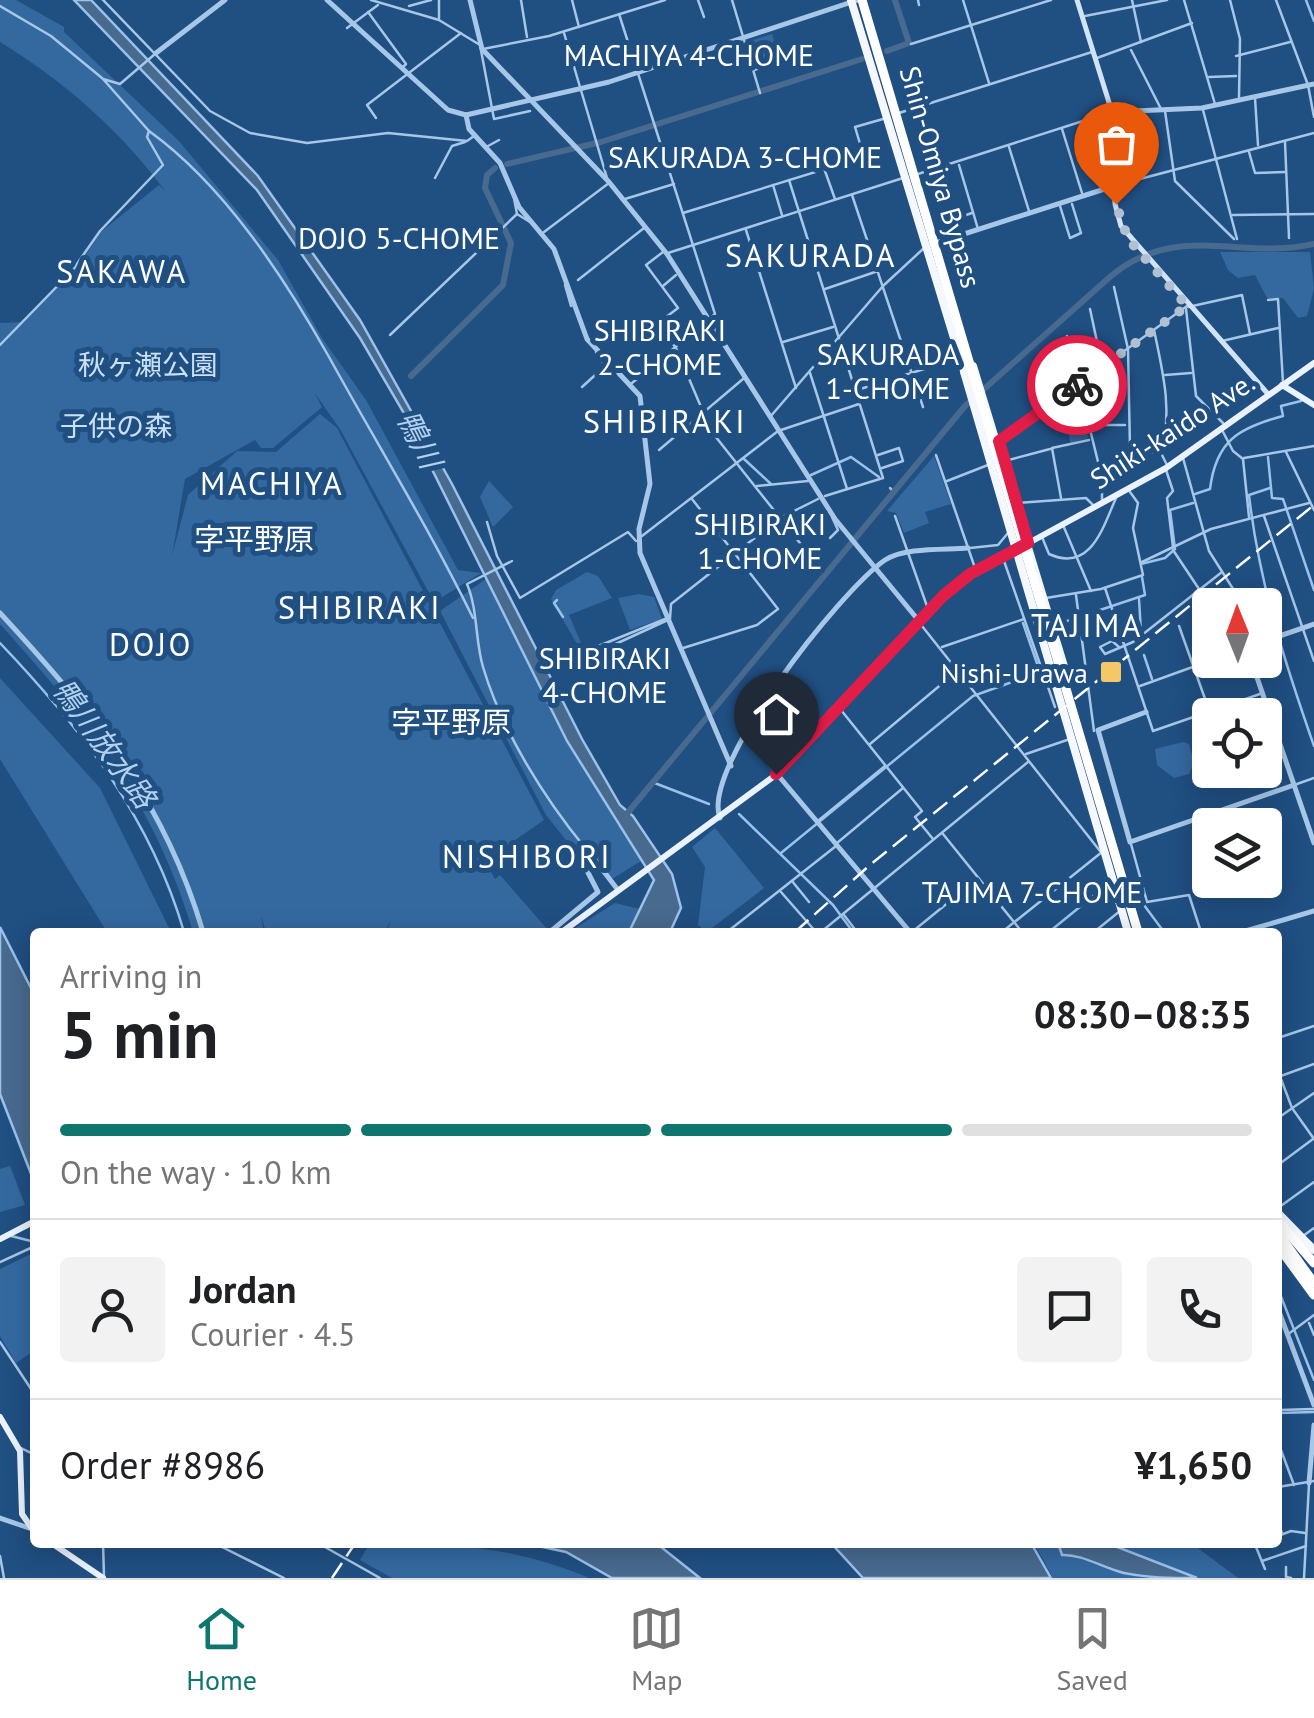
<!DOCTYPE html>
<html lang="en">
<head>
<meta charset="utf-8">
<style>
  body { margin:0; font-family:"PT Sans","Noto Sans JP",sans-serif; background:#f2f2f2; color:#202124; height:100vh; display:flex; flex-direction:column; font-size:38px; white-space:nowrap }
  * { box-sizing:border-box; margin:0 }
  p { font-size:32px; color:#757577 }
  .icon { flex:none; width:55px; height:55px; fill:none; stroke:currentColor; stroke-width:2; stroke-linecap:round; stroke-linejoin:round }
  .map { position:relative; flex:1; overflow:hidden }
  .drawer { position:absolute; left:30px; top:928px; width:1252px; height:620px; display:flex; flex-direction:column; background:#fff; border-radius:10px; box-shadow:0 5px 25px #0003 }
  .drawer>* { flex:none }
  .needle { width:65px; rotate:359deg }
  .tools { position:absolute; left:1192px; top:588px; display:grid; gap:20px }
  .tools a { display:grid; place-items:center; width:90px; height:90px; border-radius:10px; background:#fff; box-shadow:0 5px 25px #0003; font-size:50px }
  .pin { position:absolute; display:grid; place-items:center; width:85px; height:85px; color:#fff; margin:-102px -42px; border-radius:50% 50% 50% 0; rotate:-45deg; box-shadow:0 0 10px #0007 }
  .pin .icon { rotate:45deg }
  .courier { position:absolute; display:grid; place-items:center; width:100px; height:100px; margin:-50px; border:8px solid #e11d48; border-radius:50%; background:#fff; color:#222; box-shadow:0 2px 12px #0007 }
  .headline em { font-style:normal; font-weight:700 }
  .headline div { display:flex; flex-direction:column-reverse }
  .headline { display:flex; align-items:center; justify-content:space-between; height:170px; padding:0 30px }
  h1 { font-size:65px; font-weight:700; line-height:75px }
  .bar { display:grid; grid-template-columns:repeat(4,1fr); gap:15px 10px; align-content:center; height:120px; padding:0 30px }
  .bar i { height:12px; border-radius:8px; background:#e0e0e0 }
  .bar .selected { background:#0f766e }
  .bar p { grid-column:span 4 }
  .line { display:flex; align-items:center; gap:25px; padding:0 30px; border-top:2px solid #e0e0e0 }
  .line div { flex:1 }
  .round { display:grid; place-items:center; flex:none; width:105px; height:105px; border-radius:10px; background:#f2f2f2 }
  .menu { display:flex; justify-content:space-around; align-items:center; height:140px; border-top:2px solid #e0e0e0; background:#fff; font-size:28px; color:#757577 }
  .menu a { display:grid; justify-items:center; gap:5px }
  .menu .selected { color:#0f766e }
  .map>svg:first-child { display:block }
</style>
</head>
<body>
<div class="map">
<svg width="1314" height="1578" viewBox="0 0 1314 1578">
  <rect width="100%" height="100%" fill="#204f82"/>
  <g fill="#3469a0">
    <path d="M0 0H16L64 27V32L178 140 278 260 322 338 366 400 458 570 481 573 434 602 340 429 314 392 322 407 273 448H261L255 440 185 479 172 556 188 495 237 451 276 452 320 414 337 428 544 820 485 861 495 879 500 875 548 930 386 932 391 921 384 932H266L261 916 264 932H193C153 799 91 726 0 624V323L23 322 80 263 102 231 159 185 166 192C122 132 64 81 0 42Z"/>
    <path d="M772 34 778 53 760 59 756 46 748 48 746 42Z"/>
    <path d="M1220 252H1310L1314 289 1307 316 1298 318 1283 298H1267L1255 275 1238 278 1228 270Z"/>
    <path d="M1082 412 1088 438 1070 443 1067 415Z"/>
    <path d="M934 456 951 504 925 512 929 523 904 533 896 513 887 511Z"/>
    <path d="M489 481 513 507 493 527 480 497Z"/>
    <path d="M587 572 598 576 612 598 569 615 581 643 577 644 551 599 556 590Z"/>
    <path d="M486 579 567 743 641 861 612 879 587 846 573 849 546 815 440 611Z"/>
    <path d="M639 594 654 597 662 619 630 630 618 598Z"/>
    <path d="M0 678 100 788 171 932H107L0 759Z"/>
    <path d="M1183 742 1189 744 1194 762 1189 774 1174 778 1157 765 1155 749Z"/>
    <path d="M715 828 764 888 707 932 698 925 705 867 692 847Z"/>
    <path d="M615 903 640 909 630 932H569Z"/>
    <path d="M10 1166 25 1205 0 1212V1169Z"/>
    <path d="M35 1252V1350L16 1363 0 1336V1269Z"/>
    <path d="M370 1543C446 1542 518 1547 589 1578H392L360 1560Z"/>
    <path d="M1034 1543H1191L1238 1578H1053Z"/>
  </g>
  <g fill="#486a8f" stroke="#9ac2ea" stroke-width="2.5">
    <path d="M74 0H91L258 176 360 320 452 484 582 739 620 805 633 816 672 874 681 908 670 932H629L654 880 567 741 405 415 360 338 257 190Z"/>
    <path d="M0 927 35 996V1184L0 1094Z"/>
    <path d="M524 1543H656L700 1578H612L566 1552Z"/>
    <path d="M831 1543H1031L1051 1578H863Z"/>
    <path d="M1058 1543H1107L1197 1578C1172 1578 1148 1578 1124 1573 1103 1568 1082 1554 1062 1555Z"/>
  </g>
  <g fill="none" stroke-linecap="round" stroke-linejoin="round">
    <g stroke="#9ac2ea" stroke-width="2.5">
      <path d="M1306 0 1314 21"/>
      <path d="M908 42H910"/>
      <path d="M1268 457 1272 498 1283 499 1314 590"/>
      <path d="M744 459 771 484"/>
      <path d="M811 475 851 457 879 477"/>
      <path d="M890 488 892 490"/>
      <path d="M1270 488 1249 495C1259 583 1285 663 1314 746"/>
      <path d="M1195 494 1210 489C1216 441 1238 428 1283 416L1281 406 1301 401"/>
      <path d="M1141 564 1165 558 1175 549 1170 510 1193 503"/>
      <path d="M1139 599 1141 632"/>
      <path d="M557 600 554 603 563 617"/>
      <path d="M1058 624 1145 595 1142 577"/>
      <path d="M0 643C81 728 151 818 184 932"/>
      <path d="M1144 655 1152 679"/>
      <path d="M652 782 709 804"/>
      <path d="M739 814 833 905 853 932"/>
      <path d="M781 853 973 696 1040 672 1023 623"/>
      <path d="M1138 897 1164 932"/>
      <path d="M1049 932 1108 884"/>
      <path d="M1278 1202V1203"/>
      <path d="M11 1236 35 1242"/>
      <path d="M1278 1289 1314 1380"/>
      <path d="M1278 1413 1314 1412"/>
    </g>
    <g stroke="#486a8f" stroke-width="6">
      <path d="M887 51 909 43 895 0"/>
      <path d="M507 164 601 142 862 59"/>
      <path d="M411 376 503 285 511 243 485 188 487 175 495 168"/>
      <path d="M625 816 965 406 1111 276C1177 221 1241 261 1314 244"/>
    </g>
    <g stroke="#a6c7e8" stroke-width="2.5">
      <path d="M103 0 210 111 250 133 307 143 388 133 467 141 474 136"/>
      <path d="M371 0 439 20 480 45 494 119 530 111"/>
      <path d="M439 0V18"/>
      <path d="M521 0 527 37"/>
      <path d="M572 0 579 27"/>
      <path d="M698 0 704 17"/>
      <path d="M732 0 760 93"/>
      <path d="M918 0 919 5"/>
      <path d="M963 0 989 83"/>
      <path d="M1132 0 1141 42"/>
      <path d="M1184 0 1215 104"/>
      <path d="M1230 0 1240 39 1239 97"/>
      <path d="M1276 0 1308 85 1314 117"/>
      <path d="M0 6 51 36 102 78"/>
      <path d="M409 6 431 0"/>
      <path d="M368 12 406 64 403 67"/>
      <path d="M619 14 715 314 632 383"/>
      <path d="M1085 16 1167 0"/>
      <path d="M347 28 378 5"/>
      <path d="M564 33 607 178"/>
      <path d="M911 44 1051 0"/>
      <path d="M483 49 549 36 665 0"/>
      <path d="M1131 50 1161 109"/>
      <path d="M1236 56 1290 42"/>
      <path d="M1097 58 1192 23"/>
      <path d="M754 70 772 64"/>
      <path d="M1209 77 1236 76"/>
      <path d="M1255 98 1258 145"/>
      <path d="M1203 110 1237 239"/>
      <path d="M1165 111 1175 181 1234 239"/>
      <path d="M899 113 1092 52"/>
      <path d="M376 118 367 105 461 33"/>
      <path d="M1062 129 1082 193"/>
      <path d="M149 131C224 185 284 277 329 357 377 444 429 528 473 618"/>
      <path d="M1285 142 1289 238"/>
      <path d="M488 146 499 140"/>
      <path d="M1009 147 1029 211"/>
      <path d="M1249 152 1255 173 1285 172"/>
      <path d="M959 165 978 229"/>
      <path d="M608 170 663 152"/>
      <path d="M825 171 835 199"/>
      <path d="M918 174 1111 112"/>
      <path d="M435 178 452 146 465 142"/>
      <path d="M789 180 883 478 825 496"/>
      <path d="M773 185 782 215"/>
      <path d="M1117 185 1314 133"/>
      <path d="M852 195 923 407"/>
      <path d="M514 198 517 214 530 222"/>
      <path d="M625 199 674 184"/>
      <path d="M1060 206 1070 238 1081 233 1072 204"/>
      <path d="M683 213 864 157 855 127 883 119"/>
      <path d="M1233 215 1314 214"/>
      <path d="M954 219 972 213"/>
      <path d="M746 230 796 388"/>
      <path d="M544 232 609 183"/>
      <path d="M663 252 646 265 678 308 657 324 676 348 704 414"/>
      <path d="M668 253 903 178"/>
      <path d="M578 280 644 228"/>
      <path d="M565 285 571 306"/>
      <path d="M663 286 676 275"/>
      <path d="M1114 287 1128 349 1130 449 1161 453"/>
      <path d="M825 289 878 271"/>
      <path d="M1268 300 1278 299 1283 383"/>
      <path d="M1188 307 1242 295 1250 334"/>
      <path d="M1090 309 1102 365"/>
      <path d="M1186 309 1196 396 1223 423"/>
      <path d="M1154 330C1163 372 1173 413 1161 453L1167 465"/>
      <path d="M390 335 517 214"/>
      <path d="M1067 336 1102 478V503"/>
      <path d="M1222 341 1278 328"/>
      <path d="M783 342 833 327"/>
      <path d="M0 345 72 271 100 231 163 165 147 137 149 131 103 79 120 84 155 54"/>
      <path d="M596 352 605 366 614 371"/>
      <path d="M810 373 847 489"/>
      <path d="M1165 375 1191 373"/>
      <path d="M582 387 604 367"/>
      <path d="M857 390 956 359"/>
      <path d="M700 417 815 562"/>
      <path d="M770 417 883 286 923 249"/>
      <path d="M1088 425H1125"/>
      <path d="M1221 428 1233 451 1243 459 1249 517"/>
      <path d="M1000 440 1187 306"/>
      <path d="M659 450 743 379"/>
      <path d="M1286 452 1314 510"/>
      <path d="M878 455 899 448 903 461 882 468"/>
      <path d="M936 455 975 568"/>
      <path d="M1183 458 1209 551 1235 592 1238 605"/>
      <path d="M1244 458 1314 446"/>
      <path d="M1005 461 1050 449"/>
      <path d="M1166 470 1173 491 1167 498 1173 547"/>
      <path d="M947 481 988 465"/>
      <path d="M757 486 808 481"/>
      <path d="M1061 498 1052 448 1089 440"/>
      <path d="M1017 503 1086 498 1094 506"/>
      <path d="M895 516 928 609"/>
      <path d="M1264 516 1314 661"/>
      <path d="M487 522 497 556 520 598 628 532 636 541"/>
      <path d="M1063 525 1091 591"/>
      <path d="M642 536 778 431 859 404"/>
      <path d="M1042 537 1049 554C1091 573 1103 527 1116 498"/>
      <path d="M830 538 838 530 832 517"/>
      <path d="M970 548 998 545 1008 533"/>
      <path d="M1173 550 1199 589"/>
      <path d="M1003 558 1055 707"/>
      <path d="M512 561 467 584C478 610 475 640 483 667 502 731 544 798 586 849"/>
      <path d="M1142 562 1211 529 1309 503"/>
      <path d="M1105 588 1153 731 1260 694"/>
      <path d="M1076 595 1094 731"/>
      <path d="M1046 598 1101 589 1143 575 1133 528 1138 503 1130 492"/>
      <path d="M1204 604 1216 594 1234 592"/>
      <path d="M665 619 596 647V653L670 619 671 604 780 518 818 499"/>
      <path d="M922 626 1100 851"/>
      <path d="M1179 626 1209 710"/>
      <path d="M942 647 1024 619"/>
      <path d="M1119 647 1112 641 1100 647 1105 654 1133 642 1222 572"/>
      <path d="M680 649 757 625 778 609 692 499"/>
      <path d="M1140 686 1212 660"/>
      <path d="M841 710 922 811 915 817 933 839"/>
      <path d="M746 738 776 773"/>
      <path d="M870 744 956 672"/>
      <path d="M1026 754 1070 739"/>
      <path d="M1297 784 1314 778"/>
      <path d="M819 820 885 766"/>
      <path d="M943 834 1022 932"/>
      <path d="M837 843 903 788"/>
      <path d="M1131 844 1147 902 1189 895 1201 932"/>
      <path d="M792 881 809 902"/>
      <path d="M781 892 816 932"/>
      <path d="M844 915 857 932"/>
      <path d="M727 932 836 846"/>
      <path d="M821 932 1028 762"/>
      <path d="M912 932 977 879"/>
      <path d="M1002 932 1102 852"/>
      <path d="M1094 932 1120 911"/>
      <path d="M1278 1038 1314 1026"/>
      <path d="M1278 1071 1292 1108 1314 1139"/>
      <path d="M1278 1077 1314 1064"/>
      <path d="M1278 1118 1314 1093"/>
      <path d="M1278 1165 1313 1139"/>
      <path d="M1278 1208 1314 1182"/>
      <path d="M1303 1236 1314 1228"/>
      <path d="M0 1262 35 1246"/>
      <path d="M1309 1323 1314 1335"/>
      <path d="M1287 1335 1314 1315"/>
      <path d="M0 1342 35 1395"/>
      <path d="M1278 1410 1314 1409"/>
      <path d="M1278 1442 1294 1485"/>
      <path d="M19 1447 35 1455"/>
      <path d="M1278 1487 1314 1481"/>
      <path d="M1278 1522 1282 1533"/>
      <path d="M1278 1536 1291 1531 1305 1533"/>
      <path d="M103 1542 104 1577"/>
      <path d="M212 1542 284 1578"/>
      <path d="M316 1542 380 1578"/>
      <path d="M1254 1542 1265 1569"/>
      <path d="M0 1556 4 1578"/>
      <path d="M1262 1561 1306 1546"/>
      <path d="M1286 1567V1577L1291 1578"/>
      <path d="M1304 1578 1309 1484"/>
    </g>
    <g stroke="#a6c7e8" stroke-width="5">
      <path d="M327 0 448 110 466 115 609 82 858 0"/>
      <path d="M470 0 482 49 609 182 667 254 835 519 919 621"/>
      <path d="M156 53 225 0"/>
      <path d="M1112 112 1202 108 1314 84"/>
      <path d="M466 115 469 129 500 163 519 207 554 249 587 339 640 396 650 484 639 529 640 553 731 766"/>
      <path d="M936 243 1114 186"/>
      <path d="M0 613C92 713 164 799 203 932"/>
      <path d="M1265 641 1314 624"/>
      <path d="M1251 660 1314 843"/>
      <path d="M1146 712 1098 730 1130 842 1294 785"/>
      <path d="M777 774 910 932"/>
      <path d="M720 818C700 768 841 590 885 560 905 547 945 550 968 548"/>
      <path d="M588 851 618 890"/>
      <path d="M550 932 598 892 581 859 587 850"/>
      <path d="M1242 932 1314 911"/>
      <path d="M1278 1309 1314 1405"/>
      <path d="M1309 1483 1314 1425"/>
      <path d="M0 1518 29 1528"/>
    </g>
    <path stroke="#d1e3f7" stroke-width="5" d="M1077 0 1112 112 1115 204 1121 226 1268 394"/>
    <g stroke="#e9f2fe" stroke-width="6">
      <path d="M1282 385 1314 405"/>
      <path d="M562 932 777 774 961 580 1166 468 1314 363"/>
      <path d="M0 1239 35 1221"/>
      <path d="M0 1417 20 1451 22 1514 35 1533"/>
      <path d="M50 1542 103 1578"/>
    </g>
    <g stroke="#f4f8fe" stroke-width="8">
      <path d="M851 0 965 374"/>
      <path d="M973 366 1066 673"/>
      <path d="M964 372 1128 932"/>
      <path d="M1278 1213 1314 1250"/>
    </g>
    <g stroke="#fff" stroke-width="9">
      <path d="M1278 1221 1314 1263"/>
      <path d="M1278 1233 1314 1283"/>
      <path d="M1278 1246 1314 1295"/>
    </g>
    <g stroke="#fff" stroke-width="2.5" stroke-dasharray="18 8" stroke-linecap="butt">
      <path d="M795 932 870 865 1314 505"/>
      <path d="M332 1578 356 1542"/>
    </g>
    <path stroke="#fff" stroke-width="9" d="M862 0 1138 932"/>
  </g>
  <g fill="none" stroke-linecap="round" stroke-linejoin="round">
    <path stroke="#b1c1d3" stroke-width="10" stroke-dasharray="0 18" d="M1077 385 1187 306 1128 239 1116 204"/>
    <path stroke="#e11d48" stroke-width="12" d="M776 774 943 596 970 574 1028 543 999 441 1077 385"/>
  </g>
  <rect fill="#f6c767" stroke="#204f82" stroke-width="4" x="1099" y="660" width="24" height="24" rx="5"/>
  <g text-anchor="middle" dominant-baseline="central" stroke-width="10" stroke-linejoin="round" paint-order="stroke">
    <g font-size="28" fill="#fff" stroke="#204f82">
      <text transform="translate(941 177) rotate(74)">Shin-Omiya Bypass</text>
      <text transform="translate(1172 430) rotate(-33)">Shiki-kaido Ave.</text>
    </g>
    <g font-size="28" fill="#cae0f6" stroke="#204f82">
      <text x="148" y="364">秋ヶ瀬公園</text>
      <text x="116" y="425">子供の森</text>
    </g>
    <g font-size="28" fill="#fff" stroke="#204f82" text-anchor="end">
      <text x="1088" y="672">Nishi-Urawa</text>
    </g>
    <g font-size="30" fill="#fff" stroke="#204f82">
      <text x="689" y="54">MACHIYA 4-CHOME</text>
      <text x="745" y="156">SAKURADA 3-CHOME</text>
      <text x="399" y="237">DOJO 5-CHOME</text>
      <text x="660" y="329">SHIBIRAKI<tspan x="660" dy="34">2-CHOME</tspan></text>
      <text x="888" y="353">SAKURADA<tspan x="888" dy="34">1-CHOME</tspan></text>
      <text x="760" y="523">SHIBIRAKI<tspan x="760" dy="34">1-CHOME</tspan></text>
      <text x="254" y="538">字平野原</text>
      <text x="605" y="657">SHIBIRAKI<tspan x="605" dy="34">4-CHOME</tspan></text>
      <text x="451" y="721">字平野原</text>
      <text x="1032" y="891">TAJIMA 7-CHOME</text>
    </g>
    <g font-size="30" font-style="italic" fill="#b2d1f0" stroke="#204f82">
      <text transform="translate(420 439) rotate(63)">鴨川</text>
      <text transform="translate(105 743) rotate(54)">鴨川放水路</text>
    </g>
    <g font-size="32" letter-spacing="2.5" fill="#fff" stroke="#204f82">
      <text x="811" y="255">SAKURADA</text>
      <text x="122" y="271">SAKAWA</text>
      <text x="665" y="421">SHIBIRAKI</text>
      <text x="272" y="483">MACHIYA</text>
      <text x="360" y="607">SHIBIRAKI</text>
      <text x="1087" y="625">TAJIMA</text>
      <text x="151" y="644">DOJO</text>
      <text x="527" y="856">NISHIBORI</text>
    </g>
  </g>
</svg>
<div class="tools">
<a><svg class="needle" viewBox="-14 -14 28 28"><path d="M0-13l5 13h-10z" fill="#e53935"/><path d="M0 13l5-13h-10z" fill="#757577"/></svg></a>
<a><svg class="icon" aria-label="locate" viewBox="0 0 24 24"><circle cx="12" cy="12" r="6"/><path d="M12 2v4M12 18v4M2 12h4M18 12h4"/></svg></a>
<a><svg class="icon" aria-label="layers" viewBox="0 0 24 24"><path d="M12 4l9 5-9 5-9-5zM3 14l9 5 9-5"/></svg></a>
</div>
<div class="pin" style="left:1116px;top:204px;background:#ea580c"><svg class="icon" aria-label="bag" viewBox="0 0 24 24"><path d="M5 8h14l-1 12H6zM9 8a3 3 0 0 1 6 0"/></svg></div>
<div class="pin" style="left:776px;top:774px;background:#1f2937"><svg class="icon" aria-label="home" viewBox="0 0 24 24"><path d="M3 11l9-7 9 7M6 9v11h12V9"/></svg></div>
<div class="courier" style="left:1077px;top:385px"><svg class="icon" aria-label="bike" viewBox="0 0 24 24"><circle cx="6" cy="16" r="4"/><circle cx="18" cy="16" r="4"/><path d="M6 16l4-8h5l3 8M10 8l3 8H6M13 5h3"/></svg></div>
<section class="drawer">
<div class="headline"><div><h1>5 min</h1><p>Arriving in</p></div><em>08:30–08:35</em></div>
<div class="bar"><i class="selected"></i><i class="selected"></i><i class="selected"></i><i></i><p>On the way · 1.0 km</p></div>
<div class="line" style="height:180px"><a class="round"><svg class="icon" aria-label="person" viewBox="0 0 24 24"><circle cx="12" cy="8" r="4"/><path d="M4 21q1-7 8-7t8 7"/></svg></a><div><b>Jordan</b><p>Courier · 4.5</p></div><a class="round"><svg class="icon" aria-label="chat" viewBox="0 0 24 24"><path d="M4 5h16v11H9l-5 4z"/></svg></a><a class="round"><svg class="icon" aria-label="phone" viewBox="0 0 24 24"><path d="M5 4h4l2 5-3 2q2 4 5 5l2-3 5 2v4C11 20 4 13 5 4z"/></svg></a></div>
<div class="line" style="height:130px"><div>Order #8986</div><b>¥1,650</b></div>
</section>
</div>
<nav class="menu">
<a class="selected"><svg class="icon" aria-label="home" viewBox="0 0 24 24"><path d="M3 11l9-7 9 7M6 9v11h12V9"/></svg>Home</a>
<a><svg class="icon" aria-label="map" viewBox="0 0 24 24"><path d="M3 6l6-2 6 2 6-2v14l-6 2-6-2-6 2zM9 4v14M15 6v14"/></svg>Map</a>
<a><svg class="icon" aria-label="saved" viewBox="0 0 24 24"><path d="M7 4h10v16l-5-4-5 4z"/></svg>Saved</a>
</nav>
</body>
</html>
